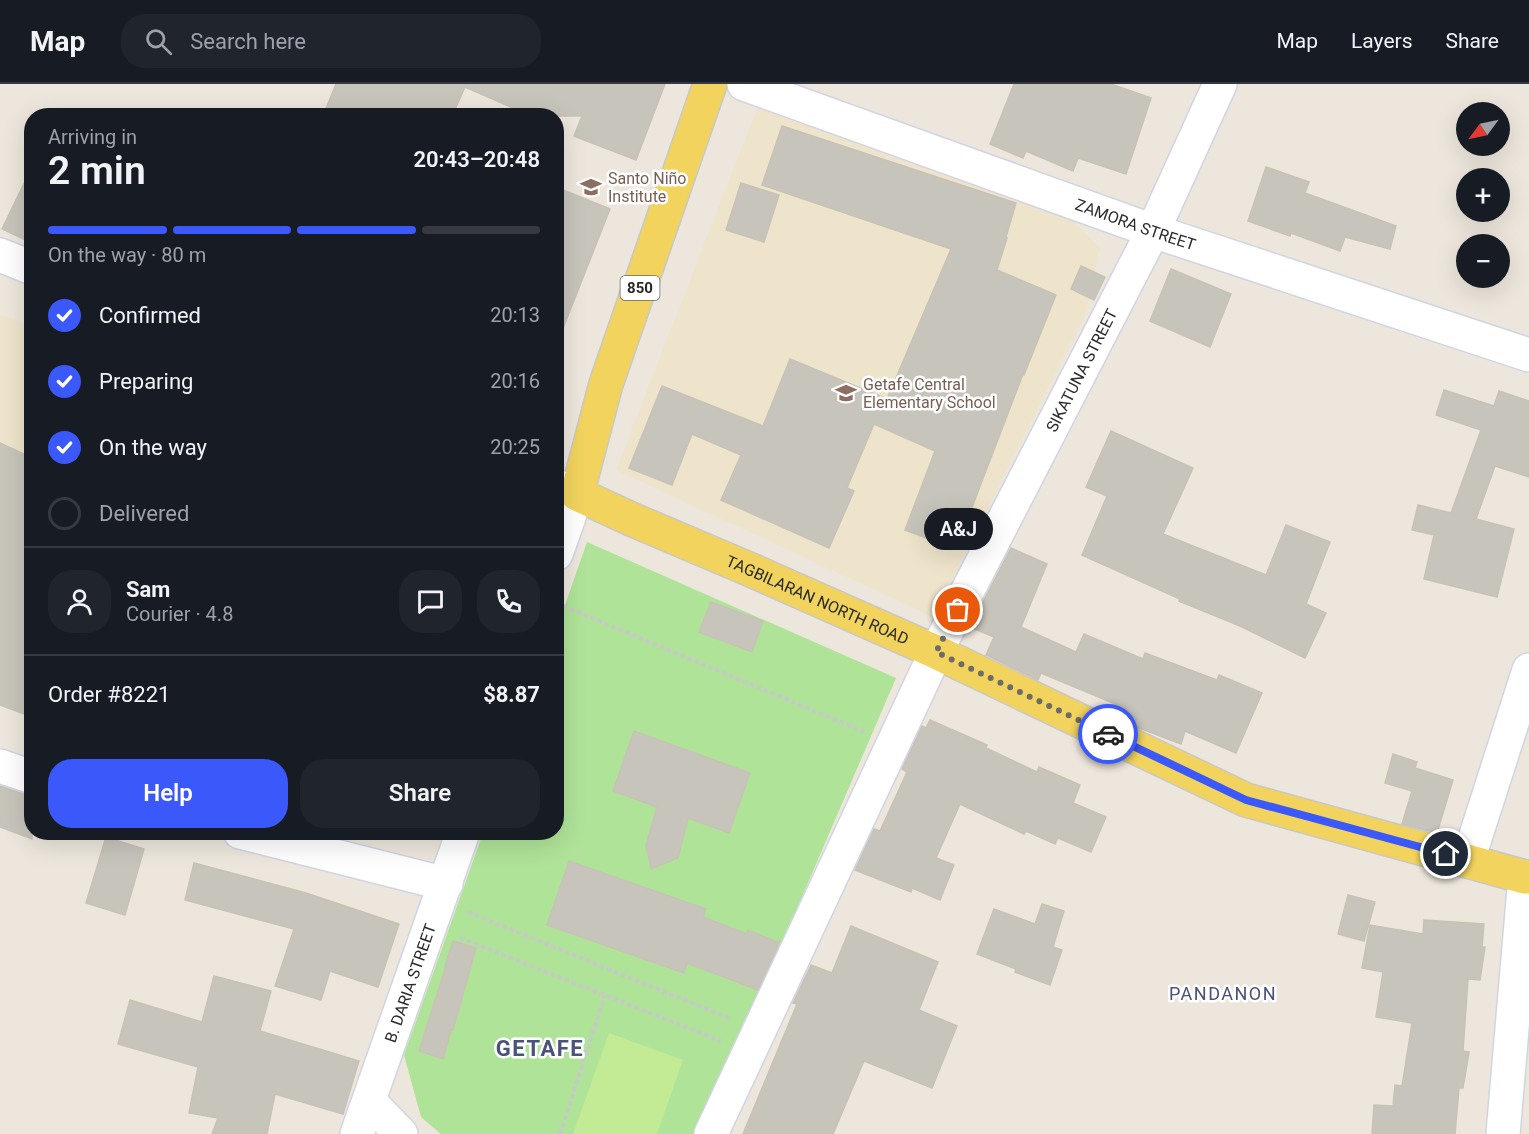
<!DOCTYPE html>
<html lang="en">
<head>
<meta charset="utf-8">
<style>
  body { margin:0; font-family:Roboto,sans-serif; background:#20242c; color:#f1f3f6; height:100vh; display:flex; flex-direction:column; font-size:22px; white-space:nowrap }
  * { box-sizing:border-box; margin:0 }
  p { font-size:20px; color:#9ea1a6 }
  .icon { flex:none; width:33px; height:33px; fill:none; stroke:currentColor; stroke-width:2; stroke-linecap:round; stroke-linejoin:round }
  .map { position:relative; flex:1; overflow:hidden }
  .drawer { position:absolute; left:24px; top:24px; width:540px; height:732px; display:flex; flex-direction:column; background:#171b24; border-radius:24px; box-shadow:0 6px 24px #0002 }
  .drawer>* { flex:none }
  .needle { width:39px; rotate:237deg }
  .buttons { position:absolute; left:1456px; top:18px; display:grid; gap:12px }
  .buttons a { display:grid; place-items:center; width:54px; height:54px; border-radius:50%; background:#171b24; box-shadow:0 6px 24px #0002; font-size:30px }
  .pin { position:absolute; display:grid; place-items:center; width:51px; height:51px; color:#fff; margin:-26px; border:3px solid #fff; border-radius:50%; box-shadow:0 2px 6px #0007 }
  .courier { position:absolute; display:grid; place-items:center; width:60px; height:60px; margin:-30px; border:4px solid #3b58fa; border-radius:50%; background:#fff; color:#222; box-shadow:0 2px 8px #0007 }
  .bubble { position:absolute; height:42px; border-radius:21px; background:#171b24; box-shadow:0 6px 24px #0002; font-size:20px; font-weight:600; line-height:42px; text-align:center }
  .summary em { font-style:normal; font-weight:600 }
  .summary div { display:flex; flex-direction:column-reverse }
  .summary { display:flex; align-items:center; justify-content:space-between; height:102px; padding:0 24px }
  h1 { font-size:39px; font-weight:600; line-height:45px }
  .bar { display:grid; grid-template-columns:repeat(4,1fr); gap:9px 6px; align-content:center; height:72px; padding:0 24px }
  .bar i { height:8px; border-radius:4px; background:#363941 }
  .bar .on { background:#3b58fa }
  .bar p { grid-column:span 4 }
  .line { display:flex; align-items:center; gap:15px; padding:0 24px; border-top:2px solid #363941 }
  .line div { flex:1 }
  .round { display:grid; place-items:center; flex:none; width:63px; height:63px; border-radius:24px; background:#20242c }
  ol { padding:0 24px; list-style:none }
  li { display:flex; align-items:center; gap:18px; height:66px }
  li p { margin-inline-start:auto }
  li .icon { padding:6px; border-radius:50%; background:#3b58fa; color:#fff; stroke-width:4 }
  li:last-child { color:#9ea1a6 }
  li i { width:33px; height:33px; border:3px solid #363941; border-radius:50% }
  .cta { display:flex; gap:12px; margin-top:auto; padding:12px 24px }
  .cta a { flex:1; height:69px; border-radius:24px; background:#3b58fa; color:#fff; font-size:24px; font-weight:600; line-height:69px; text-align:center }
  .cta a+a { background:#20242c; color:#f1f3f6 }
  header { display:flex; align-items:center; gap:36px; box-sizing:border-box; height:84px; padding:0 30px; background:#171b24; border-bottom:2px solid #363941 }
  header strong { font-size:28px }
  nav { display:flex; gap:33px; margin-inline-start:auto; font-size:21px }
  .search { width:420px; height:54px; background:#20242c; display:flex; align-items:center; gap:15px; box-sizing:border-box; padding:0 21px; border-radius:24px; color:#9ea1a6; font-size:22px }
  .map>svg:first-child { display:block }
</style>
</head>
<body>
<header>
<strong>Map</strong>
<div class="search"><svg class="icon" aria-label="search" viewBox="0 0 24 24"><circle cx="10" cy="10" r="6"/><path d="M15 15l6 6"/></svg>Search here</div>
<nav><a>Map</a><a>Layers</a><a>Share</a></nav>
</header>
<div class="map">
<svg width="1529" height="1050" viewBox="0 0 1529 1050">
  <rect width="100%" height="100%" fill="#ece6dc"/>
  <g fill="#eee4cb">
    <path d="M760 17 1058 123 1100 164 1085 231 933 533 616 386Z"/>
    <path d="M0 230 31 243V461L0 447Z"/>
  </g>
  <path fill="#afe398" d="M587 458 896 594 700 1050H441L421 1033 404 971 483 749 556 748 557 544Z"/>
  <path fill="#c3ea94" d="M609 949 683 976 657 1050H573Z"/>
  <g fill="#c7c4bb" stroke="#c8c2b6" stroke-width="1.5">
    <path d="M336 0H665L636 76 574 52 582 32H531L465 3 452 32H323Z"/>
    <path d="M1014 0H1111L1151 14 1126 90 1078 74 1073 87 1026 67 1023 74 990 60Z"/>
    <path d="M782 42 1016 119 1006 153 1007 154 997 186 1056 211 1024 291 1023 290 956 465 905 446 935 367 874 340 847 404 854 407 829 464 721 416 741 371 692 350 672 401 629 384 662 302 763 342 790 275 887 315 951 165 762 101Z"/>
    <path d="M32 83V159L2 145Z"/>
    <path d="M1266 83 1309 98 1305 109 1396 142 1390 165 1345 153 1340 167 1291 149 1290 152 1248 137Z"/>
    <path d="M741 99 779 111 764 158 726 146Z"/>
    <path d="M563 106 610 125 558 257H556V123Z"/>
    <path d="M1081 182 1105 193 1094 216 1071 205Z"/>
    <path d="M1171 185 1231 210 1210 263 1150 237Z"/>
    <path d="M1444 306 1494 322 1499 307 1529 317V393L1495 382 1476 435 1514 445 1497 513 1424 495 1434 451 1412 446 1418 421 1451 429 1481 346 1436 331Z"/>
    <path d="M1111 347 1193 384 1163 450 1266 491 1286 441 1330 458 1306 520 1326 529 1305 574 1240 542 1179 517 1180 515 1082 471 1107 412 1086 403Z"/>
    <path d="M0 359 32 374V633L0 621Z"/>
    <path d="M1011 464 1047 480 1021 543 1076 568 1084 550 1143 575 1145 569 1217 596 1219 591 1262 609 1236 669 1185 647 1181 660 1139 644 1120 635 1125 624 1041 589 1038 596 986 571 994 553 970 543Z"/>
    <path d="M711 518 763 537 752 568 699 548Z"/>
    <path d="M930 636 987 661 986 664 1037 688 1039 683 1080 701 1073 719 1106 733 1091 768 1058 754 1055 760 1026 747 1024 750 960 720 936 774 954 781 940 816 912 804 911 808 855 786 874 745 880 747 907 688 902 685 922 642 926 644Z"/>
    <path d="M634 647 750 689 729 749 688 734 678 774 651 785 646 761 657 723 613 707Z"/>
    <path d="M1393 670 1417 678 1415 684 1453 696 1437 749 1402 740 1412 707 1385 699Z"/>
    <path d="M0 702 26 711H32V755L0 743Z"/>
    <path d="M106 753 144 765 125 831 86 819Z"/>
    <path d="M569 777 706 825 703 833 747 850 748 846 780 859 758 906 687 879 684 889 547 841Z"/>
    <path d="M194 779 306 809 399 840 378 903 330 887 321 916 275 902 294 845 185 816Z"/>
    <path d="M1348 811 1375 818 1364 857 1338 850Z"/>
    <path d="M1042 820 1064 827 1053 863 1062 866 1050 901 1015 888 1016 885 977 870 994 825 1035 840Z"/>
    <path d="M1424 836 1484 840 1482 863H1485L1480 896 1468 895 1463 967 1469 968 1463 1004H1459L1455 1050H1372L1374 1021 1393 1022 1395 1001 1402 1002 1412 939 1376 933 1383 888 1362 884 1370 841 1423 850Z"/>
    <path d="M851 842 938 878 919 926 957 942 932 1004 864 977 833 1050H743L797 920 793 919 811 881 832 889Z"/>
    <path d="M453 857 476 864 453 946H451L443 975 419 967 446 882H445Z"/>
    <path d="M214 892 271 907 260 947 359 977 343 1030 275 1010 267 1050H212L218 1034 189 1029 198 983 118 960 130 916 202 938Z"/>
  </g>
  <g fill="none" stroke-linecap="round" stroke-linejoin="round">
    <defs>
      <g id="minor">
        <path id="s1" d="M744 0 1153 147 1529 271"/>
        <path d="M0 171 32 184"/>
        <path d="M556 402 577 410 556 470"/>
        <path d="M0 682 32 693"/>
        <path d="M240 748 446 800"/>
        <path d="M1468 776 1529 586"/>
        <path d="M369 1017 401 1050"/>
        <path id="s2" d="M357 1050 463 748"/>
        <path id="s3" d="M711 1050 936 568 1153 147 1220 0"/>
        <path d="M1503 1050 1525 793"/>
      </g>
      <g id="major">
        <path id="s4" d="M710 0 606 300 577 410 631 435 751 486 936 568 1246 716 1525 793H1529"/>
      </g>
    </defs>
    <use href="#minor" stroke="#d1d4e3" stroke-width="36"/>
    <use href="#major" stroke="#c8c8c8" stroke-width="36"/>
    <g stroke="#c8c8c8" stroke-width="4" stroke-dasharray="4.5 3" stroke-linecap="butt">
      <path d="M556 519 865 648"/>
      <path d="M468 828 731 935"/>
      <path d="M460 854 721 957"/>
      <path d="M560 1050 605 911"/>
    </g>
    <use href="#minor" stroke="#fff" stroke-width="33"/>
    <use href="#major" stroke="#f1d35d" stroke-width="33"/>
  </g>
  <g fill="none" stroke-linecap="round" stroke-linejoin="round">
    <path stroke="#6e6c68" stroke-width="6" stroke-dasharray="0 10.8" d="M958 526 936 568 1108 650"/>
    <path stroke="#3b58fa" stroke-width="8" d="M1108 650 1246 716 1446 770"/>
  </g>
  <defs>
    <symbol id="school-bare" viewBox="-9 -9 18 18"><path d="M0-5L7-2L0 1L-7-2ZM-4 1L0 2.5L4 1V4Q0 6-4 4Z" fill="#8d6e63" stroke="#fff" stroke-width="2.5" paint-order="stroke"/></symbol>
  </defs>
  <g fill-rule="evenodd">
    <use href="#school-bare" x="576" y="88" width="30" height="30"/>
    <use href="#school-bare" x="831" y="294" width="30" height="30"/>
  </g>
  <g text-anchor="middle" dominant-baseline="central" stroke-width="5" stroke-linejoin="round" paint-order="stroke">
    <rect fill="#fff" stroke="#6a6a6a" stroke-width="1.5" x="620.5" y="192" width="39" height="24" rx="4.5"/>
    <g font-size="15" font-weight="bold" fill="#2a2a2a">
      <text x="640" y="204">850</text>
    </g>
    <g font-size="16" fill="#785e54" stroke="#fff" text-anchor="start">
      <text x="608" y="94">Santo Niño<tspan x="608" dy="18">Institute</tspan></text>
      <text x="863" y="300">Getafe Central<tspan x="863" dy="18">Elementary School</tspan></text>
    </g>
    <g font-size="16" fill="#2a2a2a" stroke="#fff">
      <text stroke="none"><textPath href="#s1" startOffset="416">ZAMORA STREET</textPath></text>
      <text stroke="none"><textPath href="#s3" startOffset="849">SIKATUNA STREET</textPath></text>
      <text stroke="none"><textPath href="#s4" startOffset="694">TAGBILARAN NORTH ROAD</textPath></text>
      <text stroke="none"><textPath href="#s2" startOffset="160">B. DARIA STREET</textPath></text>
    </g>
    <g font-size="18" letter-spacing="1.5" fill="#4a517b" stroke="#fff">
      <text x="1223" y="909">PANDANON</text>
    </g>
    <g font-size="22" font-weight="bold" letter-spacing="1.5" fill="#4a517b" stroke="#fff">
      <text x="540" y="964">GETAFE</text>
    </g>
  </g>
</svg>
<div class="buttons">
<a><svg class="needle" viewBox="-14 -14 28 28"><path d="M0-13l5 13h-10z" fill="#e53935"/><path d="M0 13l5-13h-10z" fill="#9ea1a6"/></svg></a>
<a>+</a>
<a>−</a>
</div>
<div class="pin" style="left:958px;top:526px;background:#ea580c"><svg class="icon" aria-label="bag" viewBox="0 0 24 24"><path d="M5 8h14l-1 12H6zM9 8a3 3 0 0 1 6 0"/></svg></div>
<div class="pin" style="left:1446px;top:770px;background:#1f2937"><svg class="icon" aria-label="home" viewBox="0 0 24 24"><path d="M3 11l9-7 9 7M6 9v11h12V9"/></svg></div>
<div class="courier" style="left:1108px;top:650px"><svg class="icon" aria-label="car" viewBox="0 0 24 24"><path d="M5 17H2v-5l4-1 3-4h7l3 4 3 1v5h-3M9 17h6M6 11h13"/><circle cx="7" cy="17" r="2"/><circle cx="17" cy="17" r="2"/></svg></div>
<div class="bubble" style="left:924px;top:424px;width:69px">A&amp;J</div>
<section class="drawer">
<div class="summary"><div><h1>2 min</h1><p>Arriving in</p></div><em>20:43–20:48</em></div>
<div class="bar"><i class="on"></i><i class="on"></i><i class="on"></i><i></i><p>On the way · 80 m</p></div>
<ol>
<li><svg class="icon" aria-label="check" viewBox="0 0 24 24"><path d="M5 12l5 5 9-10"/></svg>Confirmed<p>20:13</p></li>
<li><svg class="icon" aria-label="check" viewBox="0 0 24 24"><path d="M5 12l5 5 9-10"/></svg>Preparing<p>20:16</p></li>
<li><svg class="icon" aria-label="check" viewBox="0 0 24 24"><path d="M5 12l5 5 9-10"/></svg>On the way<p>20:25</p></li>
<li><i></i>Delivered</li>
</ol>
<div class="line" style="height:108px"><a class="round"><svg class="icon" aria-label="person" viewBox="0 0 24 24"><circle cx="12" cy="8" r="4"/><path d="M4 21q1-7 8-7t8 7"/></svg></a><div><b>Sam</b><p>Courier · 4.8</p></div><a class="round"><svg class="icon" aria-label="chat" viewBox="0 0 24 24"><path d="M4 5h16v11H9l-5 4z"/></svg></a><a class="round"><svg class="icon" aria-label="phone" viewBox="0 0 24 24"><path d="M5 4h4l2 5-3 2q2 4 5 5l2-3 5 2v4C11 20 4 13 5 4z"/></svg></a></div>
<div class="line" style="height:78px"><div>Order #8221</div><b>$8.87</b></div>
<div class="cta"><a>Help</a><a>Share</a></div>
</section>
</div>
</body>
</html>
